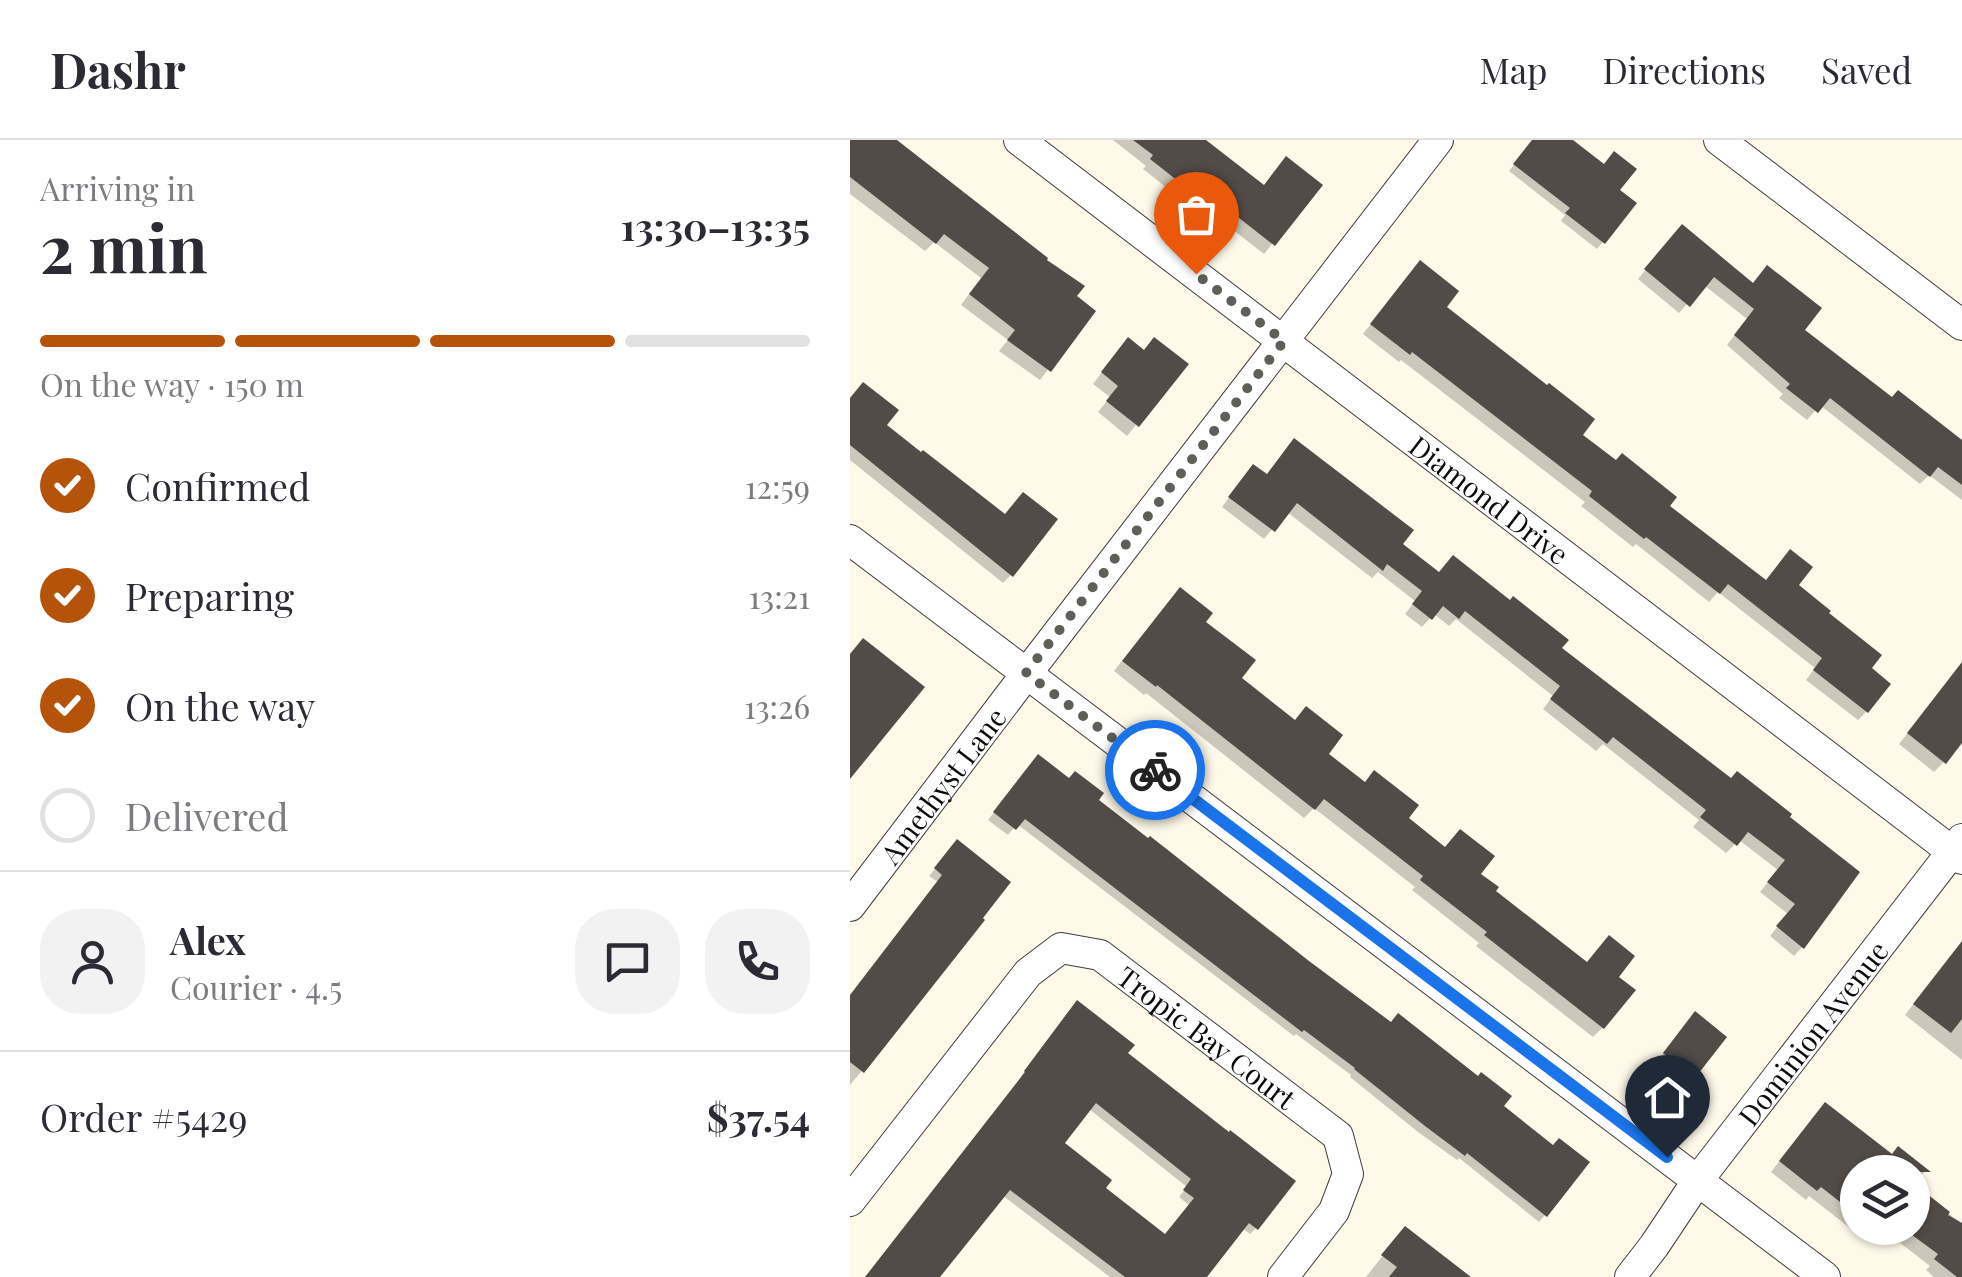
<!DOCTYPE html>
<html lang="en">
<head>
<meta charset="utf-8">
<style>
  body { margin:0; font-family:"Playfair Display",serif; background:#f2f2f3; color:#2b2b33; height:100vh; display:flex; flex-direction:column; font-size:38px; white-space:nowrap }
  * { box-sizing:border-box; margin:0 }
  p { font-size:32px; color:#7c7c81 }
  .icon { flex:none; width:55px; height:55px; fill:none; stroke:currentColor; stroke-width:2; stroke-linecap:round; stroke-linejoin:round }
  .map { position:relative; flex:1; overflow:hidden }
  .drawer { display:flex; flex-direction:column; background:#fff; width:850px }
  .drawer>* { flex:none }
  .controls { position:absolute; left:990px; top:1015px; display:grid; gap:20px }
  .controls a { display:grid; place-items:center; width:90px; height:90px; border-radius:50%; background:#fff; box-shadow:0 2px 8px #0004; font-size:50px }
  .pin { position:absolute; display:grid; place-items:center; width:85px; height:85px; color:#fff; margin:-102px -42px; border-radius:50% 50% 50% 0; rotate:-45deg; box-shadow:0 0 10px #0007 }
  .pin .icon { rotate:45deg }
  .courier { position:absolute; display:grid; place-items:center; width:100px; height:100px; margin:-50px; border:8px solid #1a73e8; border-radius:50%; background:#fff; color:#222; box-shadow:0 2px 12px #0007 }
  .overview em { font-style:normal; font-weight:700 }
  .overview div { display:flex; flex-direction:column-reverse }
  .overview { display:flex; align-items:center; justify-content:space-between; height:170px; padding:0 40px }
  h1 { font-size:65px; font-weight:700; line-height:75px }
  .bar { display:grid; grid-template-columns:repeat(4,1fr); gap:15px 10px; align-content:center; height:120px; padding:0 40px }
  .bar i { height:12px; border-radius:8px; background:#e1e1e2 }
  .bar .active { background:#b45309 }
  .bar p { grid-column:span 4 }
  .line { display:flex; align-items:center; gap:25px; padding:0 40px; border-top:2px solid #e1e1e2 }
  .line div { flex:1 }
  .round { display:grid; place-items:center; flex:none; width:105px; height:105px; border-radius:40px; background:#f2f2f3 }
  ol { padding:0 40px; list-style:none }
  li { display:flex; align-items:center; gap:30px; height:110px }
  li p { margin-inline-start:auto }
  li .icon { padding:10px; border-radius:50%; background:#b45309; color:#fff; stroke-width:4 }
  li:last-child { color:#7c7c81 }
  li i { width:55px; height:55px; border:5px solid #e1e1e2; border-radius:50% }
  header { display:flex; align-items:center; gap:60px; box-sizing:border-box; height:140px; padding:0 50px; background:#fff; border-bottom:2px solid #e1e1e2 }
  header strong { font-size:48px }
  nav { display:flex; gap:55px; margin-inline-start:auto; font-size:35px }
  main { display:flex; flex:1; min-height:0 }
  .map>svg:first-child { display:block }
</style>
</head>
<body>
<header>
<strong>Dashr</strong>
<nav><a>Map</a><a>Directions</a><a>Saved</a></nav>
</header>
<main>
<section class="drawer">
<div class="overview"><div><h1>2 min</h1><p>Arriving in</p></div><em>13:30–13:35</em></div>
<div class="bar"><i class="active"></i><i class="active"></i><i class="active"></i><i></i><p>On the way · 150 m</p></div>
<ol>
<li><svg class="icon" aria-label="check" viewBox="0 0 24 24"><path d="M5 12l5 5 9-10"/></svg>Confirmed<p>12:59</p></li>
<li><svg class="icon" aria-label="check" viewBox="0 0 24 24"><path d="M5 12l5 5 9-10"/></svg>Preparing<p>13:21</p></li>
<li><svg class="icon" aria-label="check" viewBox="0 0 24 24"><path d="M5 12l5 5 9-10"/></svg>On the way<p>13:26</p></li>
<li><i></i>Delivered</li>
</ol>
<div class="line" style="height:180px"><a class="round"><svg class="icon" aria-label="person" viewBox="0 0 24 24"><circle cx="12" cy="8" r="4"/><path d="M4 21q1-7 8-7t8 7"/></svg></a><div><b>Alex</b><p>Courier · 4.5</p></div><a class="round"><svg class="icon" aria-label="chat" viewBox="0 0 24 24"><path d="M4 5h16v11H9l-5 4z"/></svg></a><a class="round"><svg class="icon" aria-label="phone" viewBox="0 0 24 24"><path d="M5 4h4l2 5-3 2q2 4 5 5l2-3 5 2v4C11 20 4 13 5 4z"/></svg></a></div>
<div class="line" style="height:130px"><div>Order #5429</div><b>$37.54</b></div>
</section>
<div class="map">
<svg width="1112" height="1137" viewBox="0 0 1112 1137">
  <rect width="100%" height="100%" fill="#fef9e9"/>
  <g fill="#0003" fill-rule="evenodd">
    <path d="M0 0H42L243 171 190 240 149 211 158 200 111 165 131 138 84 102 75 111 0 54Z"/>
    <path d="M263 0H352L412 47 469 46 414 114 350 64 345 70 293 29 296 26Z"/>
    <path d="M683 0H719L767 51 753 102 747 109 711 81 715 75 659 31Z"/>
    <path d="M824 96 952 190 1041 260 1112 303V360L1079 335 1070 344 970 265 957 280 929 258 933 254 877 205 897 179 854 145 829 173 788 139Z"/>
    <path d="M561 132 593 168 730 295 915 442 946 446 976 474 1018 529 1017 571 1008 580 956 540 965 528 868 452 859 462 786 404 783 407 731 366 735 362 551 220 549 222 513 194Z"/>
    <path d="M269 210 335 224 277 296 248 272 260 257 243 244Z"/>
    <path d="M0 259 154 376 161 435 153 443 0 320Z"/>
    <path d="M395 336 550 404 588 434 708 509 881 640 939 675 952 807 944 816 920 796 938 774 910 752 928 730 889 700 876 713 843 687 849 680 753 604 746 611 693 569 703 556 606 479 599 486 584 474 572 487 555 474 565 461 528 432 522 438 437 372 414 399 372 367Z"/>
    <path d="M320 460 353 482 389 539 475 615 628 734 643 751 736 824 765 837 753 887 743 897 626 806 629 803 562 750 565 747 464 668 454 678 296 553 294 555 264 531Z"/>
    <path d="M1096 544 1094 622 1084 632 1049 604Z"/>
    <path d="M182 624 245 660 703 1007 736 1022 695 1075 689 1082 609 1018 607 1020 568 992 500 937 501 935 446 894 444 896 167 684 158 695 138 680Z"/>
    <path d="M101 709 47 888 0 945V858L88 742 79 736Z"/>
    <path d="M1112 809V920L1055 875 1100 817Z"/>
    <path d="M221 870 275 914 406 1088 400 1094 392 1088 355 1137H260L152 1055 86 1137H17L171 939 170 938ZM239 969 337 1047 329 1057 339 1065 315 1096 253 1048 212 1004Z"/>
    <path d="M839 881 843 936 837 942 808 920Z"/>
    <path d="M965 975 1041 1017 1075 1031 1063 1046 1112 1084V1137H1084L1076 1130 1080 1126 1031 1088 1018 1102 959 1056 956 1060 921 1032ZM1008 1032H1062V1088H1008Z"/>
    <path d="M549 1095 601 1137H516Z"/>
  </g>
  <g fill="#524c48" fill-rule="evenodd">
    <path d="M0 0H47L198 118 197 120 235 146 227 156 246 171 201 232 157 200 165 190 119 154 139 128 94 94 86 104 0 37Z"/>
    <path d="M283 0H356L414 45 436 16 473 45 425 106 361 56 356 63 300 19 303 15Z"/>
    <path d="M682 0H723L754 24 764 11 787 29 770 50 787 63 755 104 715 73 720 68 663 24Z"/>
    <path d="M832 84 903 143 917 125 972 168 955 190 1042 257 1048 250 1112 300V345L1088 327 1080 337 980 258 968 273 936 248 940 244 884 195 904 169 864 137 840 167 794 129Z"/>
    <path d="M570 120 609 151 597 167 697 245 699 243 745 279 733 295 766 320 772 313 827 357 820 366 916 440 940 409 963 427 949 445 981 471 979 473 1032 515 1022 528 1041 544 1018 573 963 530 972 518 878 444 870 454 796 397 794 399 739 356 742 351 562 212 560 215 520 184Z"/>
    <path d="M278 197 294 210 304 197 339 224 289 287 256 261 268 246 251 232Z"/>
    <path d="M13 242 49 270 37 285 71 312 73 310 155 374 173 352 208 379 163 437 0 305V258Z"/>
    <path d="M444 298 564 390 553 404 589 432 603 415 660 460 663 456 719 500 712 508 881 638 887 631 942 674 940 677 1010 732 954 809 926 786 945 764 917 742 935 720 898 692 887 706 850 677 856 670 763 597 757 604 700 559 710 546 615 471 609 479 593 466 582 480 562 464 572 451 537 424 533 431 447 363 425 392 378 357 403 324 417 334Z"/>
    <path d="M330 447 363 473 356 482 406 520 392 538 445 580 456 566 493 595 479 614 515 642 524 630 569 665 559 678 595 707 610 689 645 716 631 734 649 747 646 751 737 822 759 795 785 816 769 837 786 850 754 889 634 795 637 792 570 740 573 736 474 659 465 670 307 545 306 547 272 521Z"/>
    <path d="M13 498 75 547 0 639V514Z"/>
    <path d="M1112 522V603L1096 624 1057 593Z"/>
    <path d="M188 614 219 638 225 631 254 653 249 660 298 698 300 696 459 821 541 882 548 873 628 936 631 932 662 956 654 966 703 1005 709 998 740 1022 697 1077 617 1013 615 1016 575 986 504 929 505 928 454 890 452 892 175 679 166 690 143 672Z"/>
    <path d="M107 699 161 742 133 778 135 780 14 933 0 922V855L92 735 84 728Z"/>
    <path d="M1112 801V879L1101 893 1063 864Z"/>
    <path d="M227 860 285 905 278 913 379 992 380 990 446 1041 408 1090 399 1083 357 1137H275L160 1050 90 1137H15L175 932 174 931ZM246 963 341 1039 333 1050 344 1058 315 1094 256 1048 262 1040 215 1003Z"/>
    <path d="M845 871 877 897 845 938 813 913Z"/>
    <path d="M975 962 1042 1014 1048 1006 1081 1032H1008V1076L971 1047 967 1051 929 1021Z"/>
    <path d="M1062 1042 1100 1072 1098 1075 1112 1083V1137H1107L1084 1119 1088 1114 1062 1095Z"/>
    <path d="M555 1086 621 1137H539L547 1127 531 1115Z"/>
  </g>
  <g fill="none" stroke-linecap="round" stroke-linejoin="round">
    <defs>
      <g id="minor">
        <path id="s1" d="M169 0 1112 719"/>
        <path d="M869 0 1112 185"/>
        <path d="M0 400 975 1137"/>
        <path id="s2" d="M0 766 177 533 588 0"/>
        <path id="s3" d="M0 1061 178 833 211 808 250 815 488 996 498 1034 484 1071 433 1137"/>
        <path id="s4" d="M780 1137 804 1106 848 1040 1112 699"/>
      </g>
    </defs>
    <use href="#minor" stroke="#3e3e3e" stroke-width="32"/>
    <use href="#minor" stroke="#fff" stroke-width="30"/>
  </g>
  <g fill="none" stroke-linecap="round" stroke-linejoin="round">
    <path stroke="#605e59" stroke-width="10" stroke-dasharray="0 18" d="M305 630 176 533 434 201 346 134"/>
    <path stroke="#1a73e8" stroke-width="12" d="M305 630 817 1017"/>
  </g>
  <g text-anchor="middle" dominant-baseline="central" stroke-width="10" stroke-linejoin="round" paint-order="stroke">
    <g font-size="28" fill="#0b0b0b" stroke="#fff">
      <text stroke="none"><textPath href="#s1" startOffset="592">Diamond Drive</textPath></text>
      <text stroke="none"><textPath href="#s2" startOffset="152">Amethyst Lane</textPath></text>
      <text stroke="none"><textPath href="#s4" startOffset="305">Dominion Avenue</textPath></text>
      <text stroke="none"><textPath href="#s3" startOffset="505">Tropic Bay Court</textPath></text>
    </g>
  </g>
</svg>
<div class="controls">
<a><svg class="icon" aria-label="layers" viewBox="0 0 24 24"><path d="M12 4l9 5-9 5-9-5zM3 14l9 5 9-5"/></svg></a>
</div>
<div class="pin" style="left:346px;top:134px;background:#ea580c"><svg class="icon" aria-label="bag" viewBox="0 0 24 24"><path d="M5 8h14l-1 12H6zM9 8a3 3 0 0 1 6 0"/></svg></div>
<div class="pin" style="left:817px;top:1017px;background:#1f2937"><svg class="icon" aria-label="home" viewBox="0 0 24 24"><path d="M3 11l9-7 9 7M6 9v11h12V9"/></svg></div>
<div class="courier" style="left:305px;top:630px"><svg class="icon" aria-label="bike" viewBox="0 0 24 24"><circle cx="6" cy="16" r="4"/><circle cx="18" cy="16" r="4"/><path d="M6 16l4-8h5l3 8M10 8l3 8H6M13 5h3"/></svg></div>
</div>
</main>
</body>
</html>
